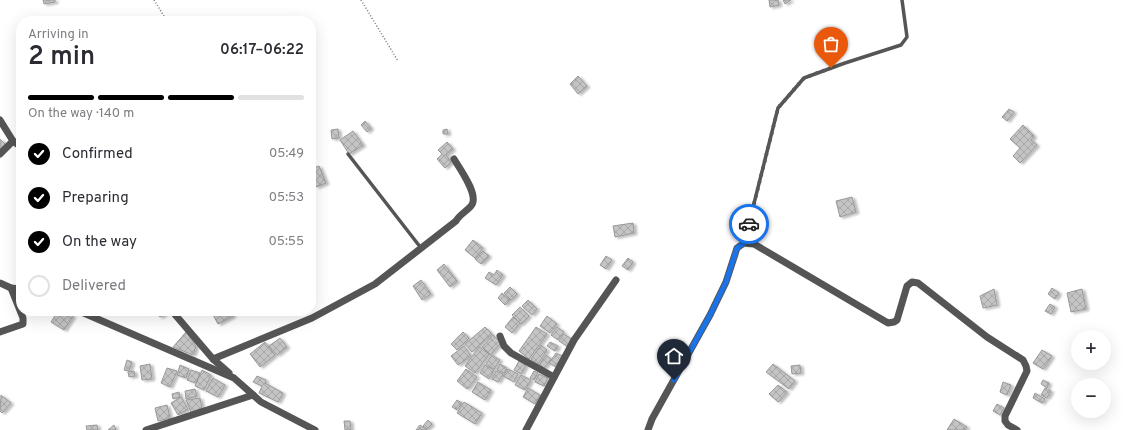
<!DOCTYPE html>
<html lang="en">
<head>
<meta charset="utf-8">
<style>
  body { margin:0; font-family:Overpass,sans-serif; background:#f2f2f3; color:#2b2b33; height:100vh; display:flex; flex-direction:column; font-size:15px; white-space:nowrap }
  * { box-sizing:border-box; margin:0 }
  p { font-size:13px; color:#7c7c81 }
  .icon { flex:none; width:22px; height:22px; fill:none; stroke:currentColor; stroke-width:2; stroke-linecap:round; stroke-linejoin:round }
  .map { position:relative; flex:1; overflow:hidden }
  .details { position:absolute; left:16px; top:16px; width:300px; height:300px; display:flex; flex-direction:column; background:#fff; border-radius:16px; box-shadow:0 4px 16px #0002 }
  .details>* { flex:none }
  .controls { position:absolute; left:1071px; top:330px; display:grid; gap:8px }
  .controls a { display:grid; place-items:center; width:40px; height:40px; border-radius:50%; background:#fff; box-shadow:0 4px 16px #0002; font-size:20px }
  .pin { position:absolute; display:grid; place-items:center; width:34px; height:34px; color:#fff; margin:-41px -17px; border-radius:50% 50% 50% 0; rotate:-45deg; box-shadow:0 0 4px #0007 }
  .pin .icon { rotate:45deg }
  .courier { position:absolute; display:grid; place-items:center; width:40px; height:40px; margin:-20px; border:3px solid #1a73e8; border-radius:50%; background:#fff; color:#222; box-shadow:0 1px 5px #0007 }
  .overview em { font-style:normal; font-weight:600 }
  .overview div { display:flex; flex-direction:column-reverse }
  .overview { display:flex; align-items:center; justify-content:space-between; height:68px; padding:0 12px }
  h1 { font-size:26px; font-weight:600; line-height:30px }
  .bar { display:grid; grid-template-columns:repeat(4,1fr); gap:6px 4px; align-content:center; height:48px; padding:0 12px }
  .bar i { height:5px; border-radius:3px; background:#e1e1e2 }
  .bar .on { background:#000 }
  .bar p { grid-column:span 4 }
  ol { padding:0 12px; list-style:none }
  li { display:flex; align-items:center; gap:12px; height:44px }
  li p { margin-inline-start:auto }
  li .icon { padding:4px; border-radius:50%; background:#000; color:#fff; stroke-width:4 }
  li:last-child { color:#7c7c81 }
  li i { width:22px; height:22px; border:2px solid #e1e1e2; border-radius:50% }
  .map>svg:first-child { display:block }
</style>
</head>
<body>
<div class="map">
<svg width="1123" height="430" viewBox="0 0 1123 430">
  <defs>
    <pattern id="building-cross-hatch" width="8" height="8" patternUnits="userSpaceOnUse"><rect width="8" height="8" fill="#c4c4c4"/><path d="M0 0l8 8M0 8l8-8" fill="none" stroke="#a7a7a7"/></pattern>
    <filter id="shadow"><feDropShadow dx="3" dy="1.5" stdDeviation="1" flood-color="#0004"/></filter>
  </defs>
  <rect width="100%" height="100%" fill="#fff"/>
  <g fill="url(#building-cross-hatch)" stroke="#999" filter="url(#shadow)">
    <path d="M43 0H55V2L44 4Z"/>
    <path d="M769 0H778L779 5 770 7Z"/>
    <path d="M783 0H791L785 4Z"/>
    <path d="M578 76 587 86 578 94 570 84Z"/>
    <path d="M1009 109 1014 112 1007 121 1002 117Z"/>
    <path d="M365 121 371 128 367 132 361 125Z"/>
    <path d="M1023 125 1034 136 1031 140 1037 145 1020 163 1013 156 1020 148 1010 139Z"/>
    <path d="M338 129 339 138 332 139 331 130Z"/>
    <path d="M447 129 448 134H443V130Z"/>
    <path d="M353 131 363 145 349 154 340 140Z"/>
    <path d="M0 139 5 144 0 149Z"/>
    <path d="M447 142 453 149 446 155 451 162 445 168 437 159 442 154 438 150Z"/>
    <path d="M319 166 326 183 316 187 311 174V169Z"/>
    <path d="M852 197 856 212 840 217 836 201Z"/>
    <path d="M633 223 634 233 615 237 613 226Z"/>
    <path d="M473 240 483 248 475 258 465 250Z"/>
    <path d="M483 251 489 256 481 264 475 259Z"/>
    <path d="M606 256 612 260 606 269 600 265Z"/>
    <path d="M628 258 633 262 628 270 622 266Z"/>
    <path d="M444 264 457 281 450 287 437 270Z"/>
    <path d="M497 270 503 275 496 285 485 278 489 272 494 275Z"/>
    <path d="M421 280 431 294 422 300 413 286Z"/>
    <path d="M510 287 517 294 511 300 504 293Z"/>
    <path d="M1052 288 1059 293 1055 299 1048 294Z"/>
    <path d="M994 289 997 305 983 308 980 296Z"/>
    <path d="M1082 289 1086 309 1071 312 1067 293Z"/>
    <path d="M502 293 510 300 505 305 498 298Z"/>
    <path d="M528 300 537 309 532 315 522 306Z"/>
    <path d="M1050 304 1055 307 1051 314 1045 311Z"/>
    <path d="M520 307 529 316 521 324 512 315Z"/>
    <path d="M58 311H65L73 316 64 330 51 322Z"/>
    <path d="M89 311H98L96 315Z"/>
    <path d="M155 311H166L167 312 160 317Z"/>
    <path d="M211 311H231L233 316 218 324Z"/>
    <path d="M547 316 557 324 550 333 540 326Z"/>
    <path d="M513 317 520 323 512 333 505 327Z"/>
    <path d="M485 327 492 334 472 352 465 344Z"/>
    <path d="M536 327 547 334 529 359 519 351Z"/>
    <path d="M557 327 564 332 558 340 551 335Z"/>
    <path d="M186 332 196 346 193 355 173 347Z"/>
    <path d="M463 332 469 338 457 350 451 344Z"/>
    <path d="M564 334 573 340 568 347 559 341Z"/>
    <path d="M493 335 501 343 490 355 482 347Z"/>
    <path d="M280 338 287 347 277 355 269 346Z"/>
    <path d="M265 342 275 355 260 367 250 354Z"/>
    <path d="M550 342 558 346 555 351 547 346Z"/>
    <path d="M541 345 547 350 538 364 531 359Z"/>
    <path d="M464 346 471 356 458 365 451 356Z"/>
    <path d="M479 347 489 354 475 373 465 366Z"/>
    <path d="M1042 350 1052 356 1043 369 1033 363Z"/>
    <path d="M556 353 562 356 556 367 549 363Z"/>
    <path d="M492 355 500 360 494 369 486 364Z"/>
    <path d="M546 355 551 359 544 368 539 365Z"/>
    <path d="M127 360 132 362 129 371 124 370Z"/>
    <path d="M519 361 526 365 521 374 514 370Z"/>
    <path d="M150 364 152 379 142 380 140 366Z"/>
    <path d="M500 364 507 368 504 373 497 370Z"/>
    <path d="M773 364 795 381 789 389 766 372Z"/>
    <path d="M180 365 189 369 186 378 177 375Z"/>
    <path d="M485 365 494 370 489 379 480 373Z"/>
    <path d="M800 365 801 373 792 374 791 366Z"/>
    <path d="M167 368 177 371 170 387 161 383Z"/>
    <path d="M466 369 477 377 467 389 457 381Z"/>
    <path d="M508 369 518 374 514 382 503 376Z"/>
    <path d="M191 370 200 373 196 383 187 380Z"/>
    <path d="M202 370 211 375 204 390 195 386Z"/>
    <path d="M134 371 135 376 129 377 128 372Z"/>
    <path d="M496 371 503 374 498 382 492 379Z"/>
    <path d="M534 371 538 373 534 380 530 378Z"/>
    <path d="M539 374 548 378 544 386 535 382Z"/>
    <path d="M521 375 531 380 525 390 515 385Z"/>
    <path d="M257 376 266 380 265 383 283 393 278 402 259 393 262 386 253 382Z"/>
    <path d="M213 378 225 385 218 397 206 391Z"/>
    <path d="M1043 380 1049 383 1047 388 1041 384Z"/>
    <path d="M478 382 491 390 485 400 472 392Z"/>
    <path d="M1003 382 1011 385 1007 395 1000 392Z"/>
    <path d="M778 385 787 392 778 402 769 394Z"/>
    <path d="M528 388 540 395 535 404 523 397Z"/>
    <path d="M1045 388 1051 391 1047 398 1041 395Z"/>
    <path d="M195 389 197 396 186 399 185 391Z"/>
    <path d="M179 392 180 397 173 399 172 394Z"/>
    <path d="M1035 393 1045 399 1042 403 1033 398Z"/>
    <path d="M1 395 11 403 2 413 0 411Z"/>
    <path d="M181 397 188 409 178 415 171 403Z"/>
    <path d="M200 398 202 408 191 412 186 400Z"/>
    <path d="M457 400 462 403 457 410 452 407Z"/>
    <path d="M464 402 482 413 475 424 457 413Z"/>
    <path d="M997 404 1004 408 1000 415 993 411Z"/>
    <path d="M167 405 170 418 158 421 155 408Z"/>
    <path d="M954 419 967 427 965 430H947Z"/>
    <path d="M428 420 432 424 427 429 423 426Z"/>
    <path d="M344 421H350L351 430H345Z"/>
    <path d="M97 425 98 430H87L86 426Z"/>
    <path d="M114 425 116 430H108Z"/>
    <path d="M420 425 427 430H416Z"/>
  </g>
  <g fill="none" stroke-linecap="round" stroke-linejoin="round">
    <g stroke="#777" stroke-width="1.5" stroke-dasharray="1 2" stroke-linecap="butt">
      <path d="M154 0 167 21"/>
      <path d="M361 0 398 61"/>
    </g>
    <g stroke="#555" stroke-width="3.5">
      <path d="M348 154 421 248"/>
      <path d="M744 243 778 108 804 78 845 63 901 45 907 37 902 0"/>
    </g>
    <g stroke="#555" stroke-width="7">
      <path d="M0 120 13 141 21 147"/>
      <path d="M0 154 13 141"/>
      <path d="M0 283 11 288 21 289"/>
      <path d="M79 311 234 378 261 402 315 430"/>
      <path d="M172 311 213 359 229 373"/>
      <path d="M0 332 23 324V318L11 288"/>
      <path d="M500 336 504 346 511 353 554 377"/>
      <path d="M213 359 312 318 375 284 456 221C460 214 466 212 471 206 480 196 460 169 454 159"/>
      <path d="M146 430 253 395"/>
      <path d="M526 430 574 340 616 280"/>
      <path d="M648 430 652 419 710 315 726 282 737 248 744 243 754 244 888 323 894 322 897 320 907 286 912 282 918 283 987 337 1023 360 1026 366 1027 371 1005 416V421L1008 425 1017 430"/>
    </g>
  </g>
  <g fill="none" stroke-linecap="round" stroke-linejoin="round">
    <path stroke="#595959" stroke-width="4" stroke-dasharray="0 7.2" d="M749 224 778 108 804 78 831 68"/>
    <path stroke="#1a73e8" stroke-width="5" d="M674 380 710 315 726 282 737 248 744 243 749 224"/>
  </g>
</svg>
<div class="controls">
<a>+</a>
<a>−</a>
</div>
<div class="pin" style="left:831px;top:68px;background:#ea580c"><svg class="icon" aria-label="bag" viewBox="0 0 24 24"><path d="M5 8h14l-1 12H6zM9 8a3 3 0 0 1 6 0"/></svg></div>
<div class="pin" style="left:674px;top:380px;background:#1f2937"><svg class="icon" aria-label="home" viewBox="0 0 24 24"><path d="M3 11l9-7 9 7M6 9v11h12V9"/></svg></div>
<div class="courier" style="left:749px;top:224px"><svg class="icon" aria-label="car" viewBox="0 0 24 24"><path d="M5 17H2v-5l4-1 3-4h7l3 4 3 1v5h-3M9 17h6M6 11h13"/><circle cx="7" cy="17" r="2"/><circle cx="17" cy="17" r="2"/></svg></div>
<section class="details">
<div class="overview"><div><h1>2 min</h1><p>Arriving in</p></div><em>06:17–06:22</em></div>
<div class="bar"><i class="on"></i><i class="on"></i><i class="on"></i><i></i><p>On the way · 140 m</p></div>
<ol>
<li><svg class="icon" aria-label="check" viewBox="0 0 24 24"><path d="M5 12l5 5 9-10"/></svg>Confirmed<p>05:49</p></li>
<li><svg class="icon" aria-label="check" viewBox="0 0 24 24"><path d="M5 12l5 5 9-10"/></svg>Preparing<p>05:53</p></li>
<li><svg class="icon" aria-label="check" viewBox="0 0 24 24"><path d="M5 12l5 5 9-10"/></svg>On the way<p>05:55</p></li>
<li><i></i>Delivered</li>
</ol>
</section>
</div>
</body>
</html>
